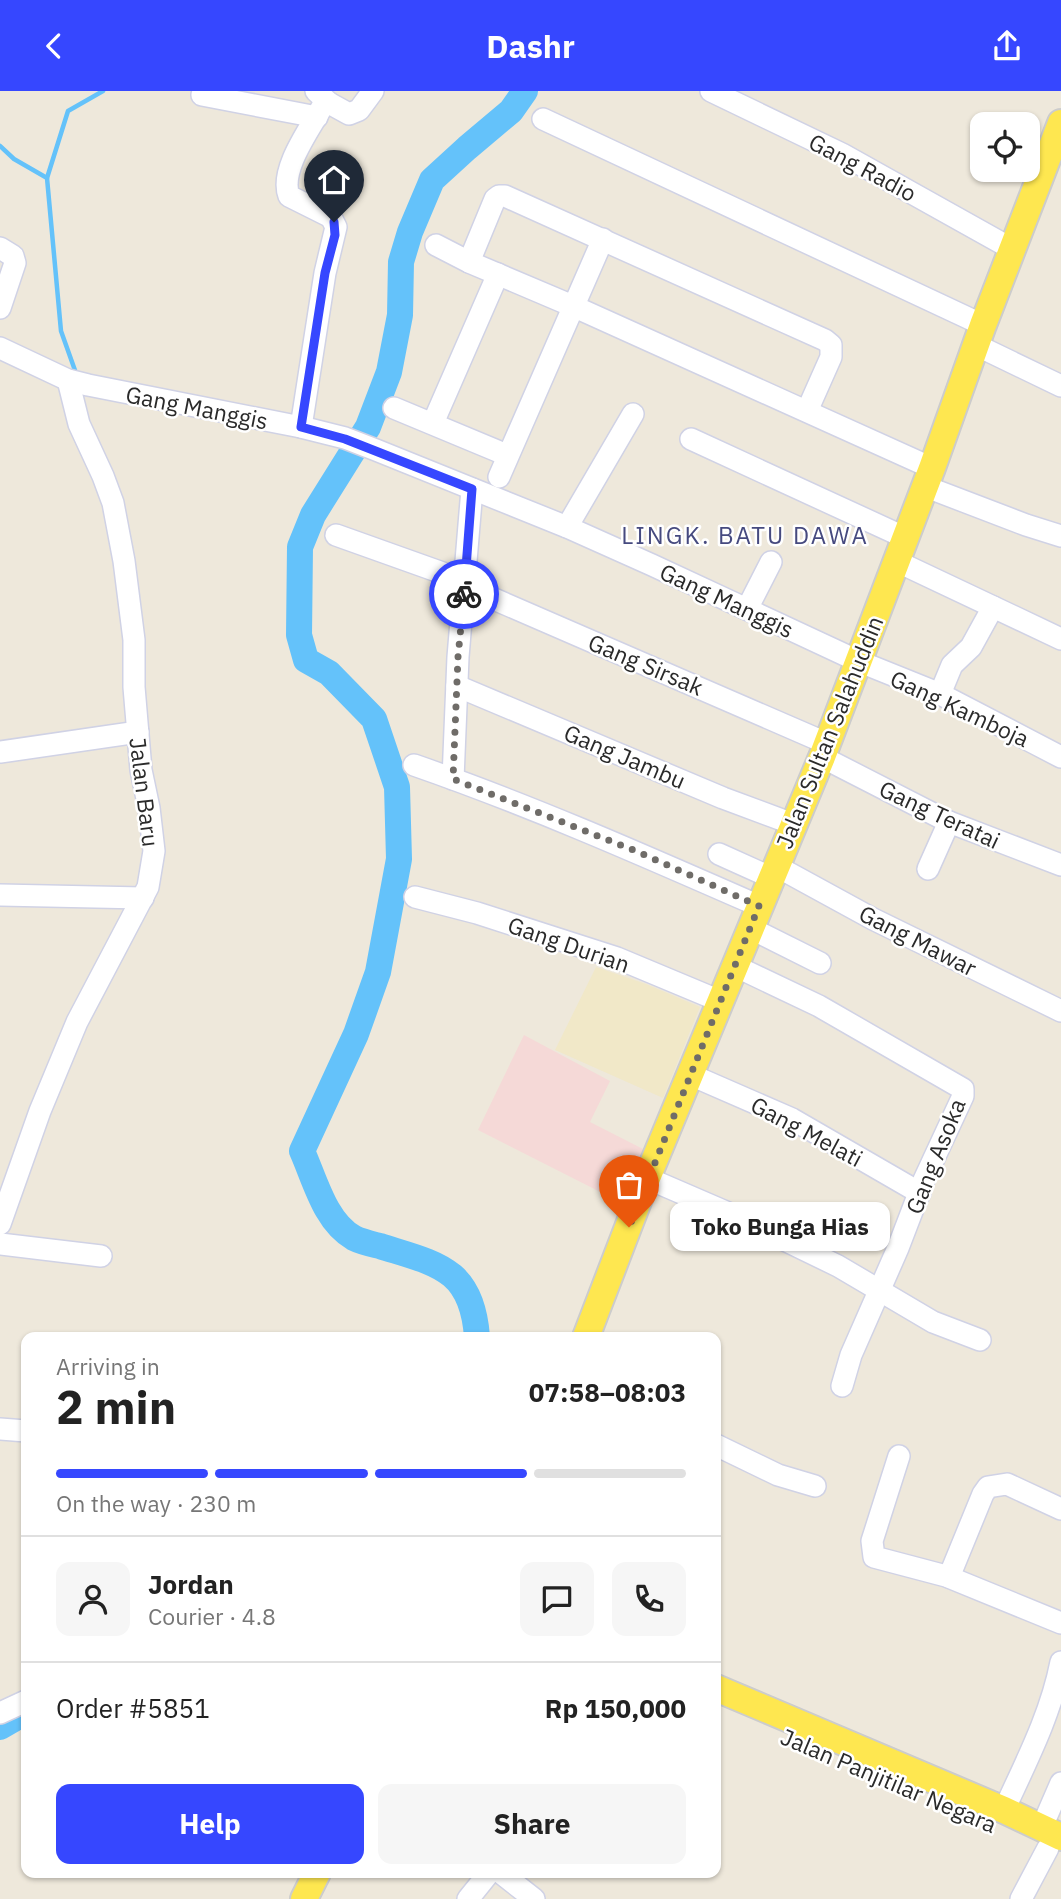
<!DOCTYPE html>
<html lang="en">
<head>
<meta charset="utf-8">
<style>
  body { margin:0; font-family:"IBM Plex Sans",sans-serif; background:#f6f6f6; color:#222; height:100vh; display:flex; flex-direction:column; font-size:26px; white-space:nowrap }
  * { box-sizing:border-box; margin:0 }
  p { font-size:23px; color:#767676 }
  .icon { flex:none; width:38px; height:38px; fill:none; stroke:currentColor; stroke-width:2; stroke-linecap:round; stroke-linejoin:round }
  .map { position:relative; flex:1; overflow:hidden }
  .details { position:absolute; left:21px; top:1241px; width:700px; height:546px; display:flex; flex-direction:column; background:#fff; border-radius:14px; box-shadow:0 2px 5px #0004 }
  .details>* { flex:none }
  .buttons { position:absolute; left:970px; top:21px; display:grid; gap:14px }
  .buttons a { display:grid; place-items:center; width:70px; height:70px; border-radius:14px; background:#fff; box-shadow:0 2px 5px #0004; font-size:35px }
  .pin { position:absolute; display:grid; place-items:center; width:60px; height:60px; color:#fff; margin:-72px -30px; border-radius:50% 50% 50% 0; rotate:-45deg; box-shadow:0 0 7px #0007 }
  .pin .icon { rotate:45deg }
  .courier { position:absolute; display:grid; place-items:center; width:70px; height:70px; margin:-35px; border:5px solid #3647ff; border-radius:50%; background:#fff; color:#222; box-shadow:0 2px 9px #0007 }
  .bubble { position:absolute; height:49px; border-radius:14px; background:#fff; box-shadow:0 2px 5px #0004; font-size:23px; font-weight:700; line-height:49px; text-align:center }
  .head em { font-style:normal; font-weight:700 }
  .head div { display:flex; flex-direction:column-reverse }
  .head { display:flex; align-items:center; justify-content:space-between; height:119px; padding:0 35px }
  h1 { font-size:46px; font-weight:700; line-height:52px }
  .bar { display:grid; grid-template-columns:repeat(4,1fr); gap:10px 7px; align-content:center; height:84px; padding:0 35px }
  .bar i { height:9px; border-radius:5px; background:#e0e0e0 }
  .bar .on { background:#3647ff }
  .bar p { grid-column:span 4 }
  .line { display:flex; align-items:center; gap:18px; padding:0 35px; border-top:2px solid #e0e0e0 }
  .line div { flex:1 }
  .round { display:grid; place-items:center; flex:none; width:74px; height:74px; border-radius:14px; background:#f6f6f6 }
  .cta { display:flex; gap:14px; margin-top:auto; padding:14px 35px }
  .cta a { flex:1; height:80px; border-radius:14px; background:#3647ff; color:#fff; font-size:28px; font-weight:700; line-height:80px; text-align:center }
  .cta a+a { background:#f6f6f6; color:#222 }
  header { display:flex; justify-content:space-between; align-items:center; height:91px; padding:0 35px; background:#3647ff; color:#fff; font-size:32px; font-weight:700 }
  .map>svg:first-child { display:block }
</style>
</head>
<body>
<header><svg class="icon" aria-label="back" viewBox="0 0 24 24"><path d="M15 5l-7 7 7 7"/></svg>Dashr<svg class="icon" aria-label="share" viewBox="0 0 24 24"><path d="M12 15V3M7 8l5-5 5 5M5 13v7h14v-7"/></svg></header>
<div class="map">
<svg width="1061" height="1808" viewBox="0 0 1061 1808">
  <rect width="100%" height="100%" fill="#eee8db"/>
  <path fill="#f1e8c8" d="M596 876 646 893 700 916 663 1007 555 959Z"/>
  <path fill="#f5d9d7" d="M524 944 610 990 590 1031 645 1059 620 1111 478 1039Z"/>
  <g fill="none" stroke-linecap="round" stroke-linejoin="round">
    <g stroke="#64c2fa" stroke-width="4.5">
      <path d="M0 55 14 68 47 87 61 240 77 285"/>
      <path d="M47 87 68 20 103 0"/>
    </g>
    <g stroke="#64c2fa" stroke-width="26">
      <path d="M477 1246C472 1177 437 1173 380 1155 372 1153 362 1151 354 1147 325 1131 315 1089 302 1060L356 943 378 881 399 768 397 696 374 628 329 582 306 569 299 544 300 456 313 424 368 336 389 281 400 224 401 171 410 141 432 89 467 57 511 20 525 0"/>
      <path d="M0 1636 26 1621"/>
    </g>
    <defs>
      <g id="minor">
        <path d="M316 0 329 12 349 23 359 19 373 0"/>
        <path d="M711 0 842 63 1012 158"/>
        <path d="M202 4 317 26"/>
        <path d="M543 28 983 234"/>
        <path d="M436 154 469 171 575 216 932 377"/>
        <path d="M0 157 13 165 15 172 0 217"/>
        <path d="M469 171 495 108 499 105H505L825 249 831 254V266L807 320"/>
        <path d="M976 254 1061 295"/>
        <path d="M0 257 68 289 88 294 301 336 345 347 376 359 567 436 652 474 858 570 940 603 1061 666"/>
        <path d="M394 317 507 364"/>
        <path d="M433 332 498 183"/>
        <path d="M301 336 325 182 336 136 331 126 289 105C279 79 310 38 322 16L329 12"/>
        <path d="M691 348 906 447"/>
        <path d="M499 386 603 148"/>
        <path d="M924 395 1026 434 1061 445"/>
        <path d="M567 436 633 323"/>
        <path d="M336 444 465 490"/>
        <path d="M896 470 1061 548"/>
        <path d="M464 495 826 652"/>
        <path d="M747 518 771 471"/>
        <path d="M457 595 723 707 793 733"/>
        <path d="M940 603 952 574 971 556 993 516"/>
        <path d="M0 661 138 641"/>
        <path d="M822 666 949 731 1061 774"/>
        <path d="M414 674C532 715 645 765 759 815"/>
        <path d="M453 688 458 566 472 398"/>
        <path d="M719 763 770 786"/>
        <path d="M776 775 873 828 1061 920"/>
        <path d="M928 778 949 731"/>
        <path d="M0 804 143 807"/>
        <path d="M415 806 477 822 617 867 720 910"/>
        <path d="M750 837 820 872"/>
        <path d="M735 875 819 915 963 998V1005L924 1089 898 1157 851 1264 842 1295"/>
        <path d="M691 984 792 1028 920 1102"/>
        <path d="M647 1087 735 1125 838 1175 933 1231 980 1249"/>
        <path d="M0 1133 40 1020 77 931 148 796 154 760 149 717 141 679 134 596V549L124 470 113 412 103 385 79 333 68 289"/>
        <path d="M0 1153 101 1165"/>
        <path d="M0 1338 26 1340"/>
        <path d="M716 1354 778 1384 815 1395"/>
        <path d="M899 1365 872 1450 874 1466 946 1485 1061 1532"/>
        <path d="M949 1486 983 1403 988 1396 1007 1393 1061 1418"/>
        <path d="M0 1622 26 1610"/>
        <path d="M1004 1719C1026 1671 1051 1623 1061 1571"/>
        <path d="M1041 1738 1061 1692"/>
        <path d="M501 1782 534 1808"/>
        <path d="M468 1808 489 1782"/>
        <path d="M1021 1808 1048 1757"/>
      </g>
      <g id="major">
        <path d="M586 1246 647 1087 822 666 932 377 983 234 1061 32"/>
        <path d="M716 1597 1004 1719 1061 1746"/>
        <path d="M304 1808 317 1782"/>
      </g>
    </defs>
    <use href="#minor" stroke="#d0d2e5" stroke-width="24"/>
    <use href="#major" stroke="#ccc" stroke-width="30"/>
    <use href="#minor" stroke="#fff" stroke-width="21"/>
    <use href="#major" stroke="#fee750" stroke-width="26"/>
  </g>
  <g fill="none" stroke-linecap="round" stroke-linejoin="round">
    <path stroke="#6f6c68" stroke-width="7" stroke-dasharray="0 12.6" d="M464 503 458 566 453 688 636 760 759 815 629 1136"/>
    <path stroke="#3647ff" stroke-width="9" d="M334 131 335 144 325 182 301 336 345 348 472 398 464 503"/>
  </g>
  <g text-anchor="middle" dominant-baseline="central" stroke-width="5" stroke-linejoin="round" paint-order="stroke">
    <g font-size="23" fill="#2a2a2a" stroke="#fff">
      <text transform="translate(863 76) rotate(28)">Gang Radio</text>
      <text transform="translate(197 316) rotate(11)">Gang Manggis</text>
      <text transform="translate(727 509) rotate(25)">Gang Manggis</text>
      <text transform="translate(646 573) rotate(23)">Gang Sirsak</text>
      <text transform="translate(960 617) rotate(25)">Gang Kamboja</text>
      <text transform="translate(829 641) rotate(-68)">Jalan Sultan Salahuddin</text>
      <text transform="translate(625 665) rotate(23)">Gang Jambu</text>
      <text transform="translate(145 701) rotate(83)">Jalan Baru</text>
      <text transform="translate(940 723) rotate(25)">Gang Teratai</text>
      <text transform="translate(918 849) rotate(27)">Gang Mawar</text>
      <text transform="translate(569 853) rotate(19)">Gang Durian</text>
      <text transform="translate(807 1040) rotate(28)">Gang Melati</text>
      <text transform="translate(935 1065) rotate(-68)">Gang Asoka</text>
      <text transform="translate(889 1689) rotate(23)">Jalan Panjitilar Negara</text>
    </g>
    <g font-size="24" letter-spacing="2" fill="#464a7f" stroke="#fff">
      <text x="745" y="444">LINGK. BATU DAWA</text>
    </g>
  </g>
</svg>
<div class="buttons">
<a><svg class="icon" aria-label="locate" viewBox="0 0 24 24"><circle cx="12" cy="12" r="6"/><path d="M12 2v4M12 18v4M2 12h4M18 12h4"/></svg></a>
</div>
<div class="pin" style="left:629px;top:1136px;background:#ea580c"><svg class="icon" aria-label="bag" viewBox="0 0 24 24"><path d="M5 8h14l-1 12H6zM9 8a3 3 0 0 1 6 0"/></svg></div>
<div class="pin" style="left:334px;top:131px;background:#1f2937"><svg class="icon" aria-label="home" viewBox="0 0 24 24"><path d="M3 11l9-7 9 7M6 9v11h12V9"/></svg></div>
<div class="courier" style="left:464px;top:503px"><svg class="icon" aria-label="bike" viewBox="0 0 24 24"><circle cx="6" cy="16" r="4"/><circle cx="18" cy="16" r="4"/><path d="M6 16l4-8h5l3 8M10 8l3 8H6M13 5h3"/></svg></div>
<div class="bubble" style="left:670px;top:1111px;width:220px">Toko Bunga Hias</div>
<section class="details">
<div class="head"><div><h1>2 min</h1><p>Arriving in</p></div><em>07:58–08:03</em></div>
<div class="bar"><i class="on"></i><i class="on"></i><i class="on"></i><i></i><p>On the way · 230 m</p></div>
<div class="line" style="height:126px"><a class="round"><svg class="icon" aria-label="person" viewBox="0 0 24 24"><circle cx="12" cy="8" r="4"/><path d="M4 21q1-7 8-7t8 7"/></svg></a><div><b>Jordan</b><p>Courier · 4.8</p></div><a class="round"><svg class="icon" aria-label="chat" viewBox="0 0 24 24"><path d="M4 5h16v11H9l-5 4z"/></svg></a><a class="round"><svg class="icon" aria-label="phone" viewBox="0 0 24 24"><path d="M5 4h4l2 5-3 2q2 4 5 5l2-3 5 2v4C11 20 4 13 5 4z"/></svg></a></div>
<div class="line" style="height:91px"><div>Order #5851</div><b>Rp 150,000</b></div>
<div class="cta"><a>Help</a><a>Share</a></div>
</section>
</div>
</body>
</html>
